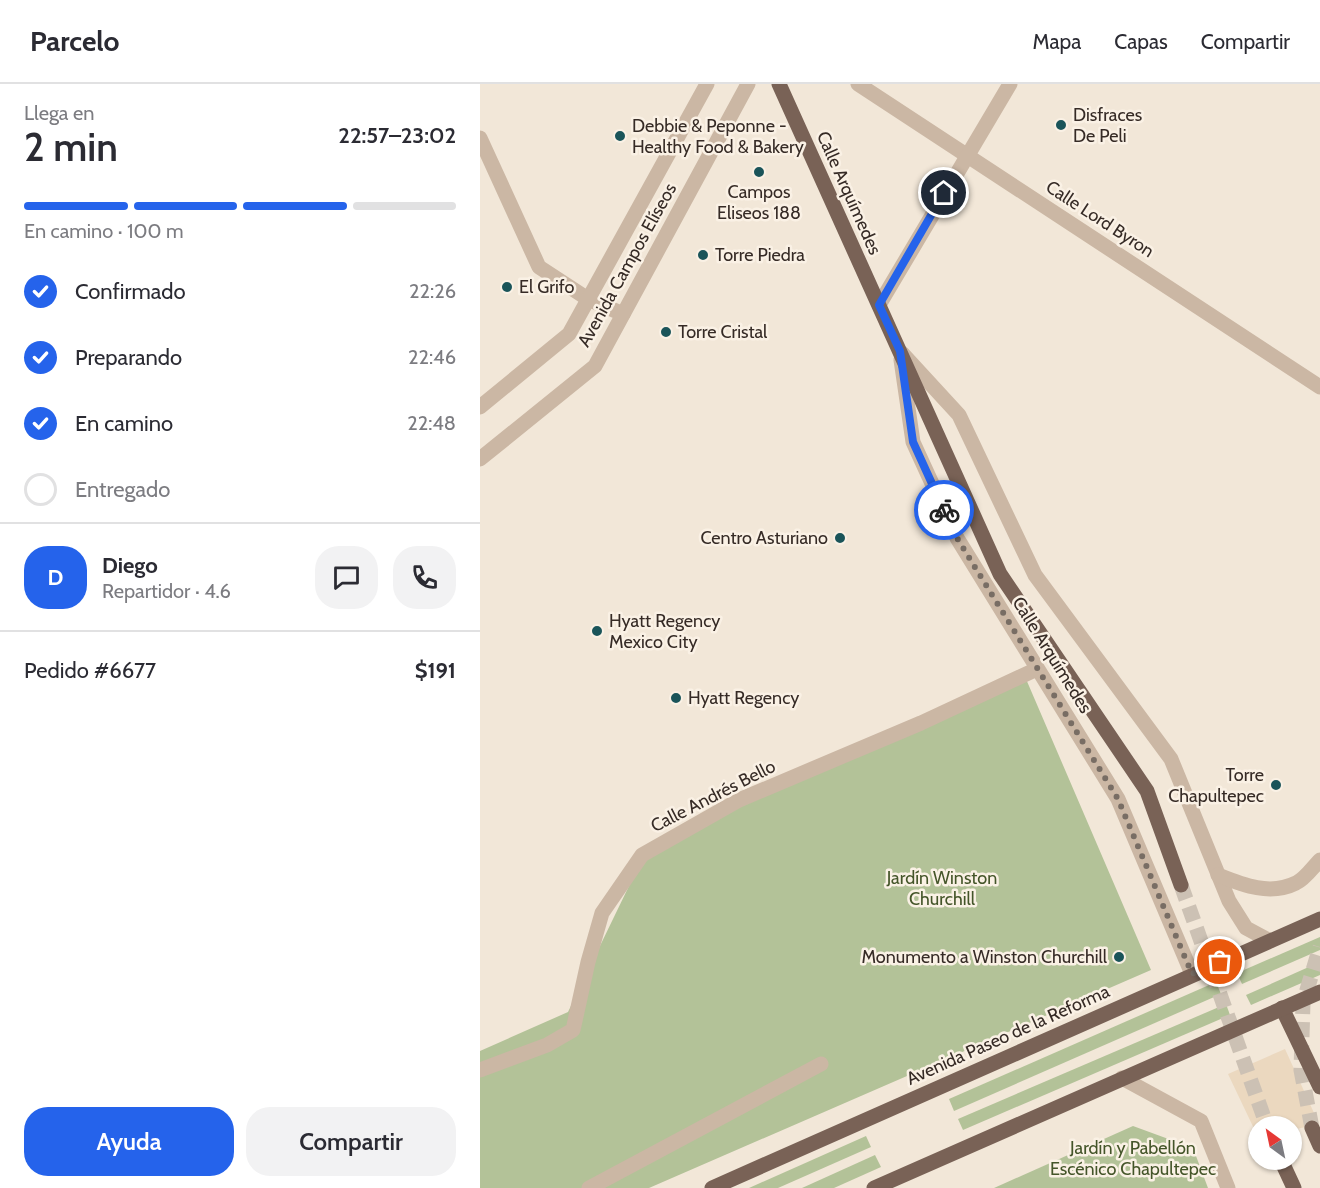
<!DOCTYPE html>
<html lang="es">
<head>
<meta charset="utf-8">
<style>
  body { margin:0; font-family:Cabin,sans-serif; background:#f2f2f3; color:#2b2b33; height:100vh; display:flex; flex-direction:column; font-size:22px; white-space:nowrap }
  * { box-sizing:border-box; margin:0 }
  p { font-size:20px; color:#7c7c81 }
  .icon { flex:none; width:33px; height:33px; fill:none; stroke:currentColor; stroke-width:2; stroke-linecap:round; stroke-linejoin:round }
  .map { position:relative; flex:1; overflow:hidden }
  .sheet { display:flex; flex-direction:column; background:#fff; width:480px }
  .sheet>* { flex:none }
  .needle { width:39px; rotate:327deg }
  .fabs { position:absolute; left:768px; top:1032px; display:grid; gap:12px }
  .fabs a { display:grid; place-items:center; width:54px; height:54px; border-radius:50%; background:#fff; box-shadow:0 2px 4px #0004; font-size:30px }
  .pin { position:absolute; display:grid; place-items:center; width:51px; height:51px; color:#fff; margin:-26px; border:3px solid #fff; border-radius:50%; box-shadow:0 2px 6px #0007 }
  .courier { position:absolute; display:grid; place-items:center; width:60px; height:60px; margin:-30px; border:4px solid #2563eb; border-radius:50%; background:#fff; color:#222; box-shadow:0 2px 8px #0007 }
  .headline em { font-style:normal; font-weight:600 }
  .headline div { display:flex; flex-direction:column-reverse }
  .headline { display:flex; align-items:center; justify-content:space-between; height:102px; padding:0 24px }
  h1 { font-size:39px; font-weight:600; line-height:45px }
  .bar { display:grid; grid-template-columns:repeat(4,1fr); gap:9px 6px; align-content:center; height:72px; padding:0 24px }
  .bar i { height:8px; border-radius:4px; background:#e1e1e2 }
  .bar .current { background:#2563eb }
  .bar p { grid-column:span 4 }
  .line { display:flex; align-items:center; gap:15px; padding:0 24px; border-top:2px solid #e1e1e2 }
  .line div { flex:1 }
  .round { display:grid; place-items:center; flex:none; width:63px; height:63px; border-radius:24px; background:#f2f2f3 }
  ol { padding:0 24px; list-style:none }
  li { display:flex; align-items:center; gap:18px; height:66px }
  li p { margin-inline-start:auto }
  li .icon { padding:6px; border-radius:50%; background:#2563eb; color:#fff; stroke-width:4 }
  li:last-child { color:#7c7c81 }
  li i { width:33px; height:33px; border:3px solid #e1e1e2; border-radius:50% }
  .primary-button { display:flex; gap:12px; margin-top:auto; padding:12px 24px }
  .primary-button a { flex:1; height:69px; border-radius:24px; background:#2563eb; color:#fff; font-size:24px; font-weight:600; line-height:69px; text-align:center }
  .primary-button a+a { background:#f2f2f3; color:#2b2b33 }
  header { display:flex; align-items:center; gap:36px; box-sizing:border-box; height:84px; padding:0 30px; background:#fff; border-bottom:2px solid #e1e1e2 }
  header strong { font-size:28px }
  nav { display:flex; gap:33px; margin-inline-start:auto; font-size:21px }
  main { display:flex; flex:1; min-height:0 }
  .map>svg:first-child { display:block }
</style>
</head>
<body>
<header>
<strong>Parcelo</strong>
<nav><a>Mapa</a><a>Capas</a><a>Compartir</a></nav>
</header>
<main>
<section class="sheet">
<div class="headline"><div><h1>2 min</h1><p>Llega en</p></div><em>22:57–23:02</em></div>
<div class="bar"><i class="current"></i><i class="current"></i><i class="current"></i><i></i><p>En camino · 100 m</p></div>
<ol>
<li><svg class="icon" aria-label="check" viewBox="0 0 24 24"><path d="M5 12l5 5 9-10"/></svg>Confirmado<p>22:26</p></li>
<li><svg class="icon" aria-label="check" viewBox="0 0 24 24"><path d="M5 12l5 5 9-10"/></svg>Preparando<p>22:46</p></li>
<li><svg class="icon" aria-label="check" viewBox="0 0 24 24"><path d="M5 12l5 5 9-10"/></svg>En camino<p>22:48</p></li>
<li><i></i>Entregado</li>
</ol>
<div class="line" style="height:108px"><b class="round" style="background:#2563eb;color:#fff">D</b><div><b>Diego</b><p>Repartidor · 4.6</p></div><a class="round"><svg class="icon" aria-label="chat" viewBox="0 0 24 24"><path d="M4 5h16v11H9l-5 4z"/></svg></a><a class="round"><svg class="icon" aria-label="phone" viewBox="0 0 24 24"><path d="M5 4h4l2 5-3 2q2 4 5 5l2-3 5 2v4C11 20 4 13 5 4z"/></svg></a></div>
<div class="line" style="height:78px"><div>Pedido #6677</div><b>$191</b></div>
<div class="primary-button"><a>Ayuda</a><a>Compartir</a></div>
</section>
<div class="map">
<svg width="840" height="1104" viewBox="0 0 840 1104">
  <rect width="100%" height="100%" fill="#f2e7d8"/>
  <g fill="#b3c298">
    <path d="M546 595 671 886 169 1104H0V967L88 928 163 773 226 736Z"/>
    <path d="M840 853V866L762 900 757 889Z"/>
    <path d="M840 878V891L771 921 766 911Z"/>
    <path d="M736 898 741 910 474 1027 469 1015Z"/>
    <path d="M746 920 750 931 483 1046 478 1035Z"/>
    <path d="M653 1042 713 1064 728 1104H514Z"/>
    <path d="M386 1052 391 1063 298 1104H269Z"/>
    <path d="M395 1071 401 1083 354 1104H322Z"/>
  </g>
  <path fill="#ebd8bf" d="M805 965 839 1040 812 1046V1042H778V1053L748 990Z"/>
  <g fill="none" stroke-linecap="round" stroke-linejoin="round">
    <g stroke="#ccc1b4" stroke-width="15" stroke-dasharray="15 8" stroke-linecap="butt">
      <path d="M701 801 787 1042"/>
      <path d="M832 1044 821 986 823 919 840 863"/>
    </g>
    <g stroke="#cbb7a4" stroke-width="15">
      <path d="M378 0 840 303"/>
      <path d="M0 54 59 183 108 215 143 230"/>
      <path d="M399 221 530 0"/>
      <path d="M422 269 479 331 555 491 691 675 749 817 766 844 790 857"/>
      <path d="M421 276 433 358 477 454 638 715 712 890"/>
      <path d="M0 323 89 250 227 0"/>
      <path d="M0 375 115 282 268 0"/>
      <path d="M738 791C763 801 790 812 816 799 825 795 833 783 840 776"/>
      <path d="M0 986 67 961 93 946 108 878 122 829 162 771 259 716 441 639 557 585"/>
      <path d="M642 994 721 1037 748 1104"/>
      <path d="M109 1104 341 980"/>
    </g>
    <g stroke="#796256" stroke-width="15">
      <path d="M299 0 520 490 667 707 701 801"/>
      <path d="M802 924 840 1003"/>
      <path d="M832 1044 840 1062"/>
      <path d="M801 1076 814 1104"/>
      <path d="M232 1104 840 835"/>
      <path d="M394 1104 840 908"/>
    </g>
  </g>
  <g fill="none" stroke-linecap="round" stroke-linejoin="round">
    <path stroke="#786d64" stroke-width="6" stroke-dasharray="0 10.8" d="M464 426 477 454 638 715 712 890 740 878"/>
    <path stroke="#2563eb" stroke-width="8" d="M464 426 433 358 420 267 399 221 464 109"/>
  </g>
  <g fill="#1a5459" stroke="#faf1e5" stroke-width="2">
    <circle cx="581" cy="41" r="6"/>
    <circle cx="140" cy="52" r="6"/>
    <circle cx="279" cy="88" r="6"/>
    <circle cx="223" cy="171" r="6"/>
    <circle cx="27" cy="203" r="6"/>
    <circle cx="186" cy="248" r="6"/>
    <circle cx="360" cy="454" r="6"/>
    <circle cx="117" cy="547" r="6"/>
    <circle cx="196" cy="614" r="6"/>
    <circle cx="796" cy="701" r="6"/>
    <circle cx="639" cy="873" r="6"/>
  </g>
  <g text-anchor="middle" dominant-baseline="central" stroke-width="5" stroke-linejoin="round" paint-order="stroke">
    <g font-size="18" fill="#362b26" stroke="#faf1e5" text-anchor="start">
      <text x="593" y="31">Disfraces<tspan x="593" dy="21">De Peli</tspan></text>
      <text x="152" y="42">Debbie &amp; Peponne -<tspan x="152" dy="21">Healthy Food &amp; Bakery</tspan></text>
      <text x="279" y="108" text-anchor="middle">Campos<tspan x="279" dy="21">Eliseos 188</tspan></text>
      <text x="235" y="171">Torre Piedra</text>
      <text x="39" y="203">El Grifo</text>
      <text x="198" y="248">Torre Cristal</text>
      <text x="348" y="454" text-anchor="end">Centro Asturiano</text>
      <text x="129" y="537">Hyatt Regency<tspan x="129" dy="21">Mexico City</tspan></text>
      <text x="208" y="614">Hyatt Regency</text>
      <text x="784" y="691" text-anchor="end">Torre<tspan x="784" dy="21">Chapultepec</tspan></text>
      <text x="627" y="873" text-anchor="end">Monumento a Winston Churchill</text>
    </g>
    <g font-size="18" fill="#362b26" stroke="#faf1e5">
      <text transform="translate(369 109) rotate(66)">Calle Arquímedes</text>
      <text transform="translate(620 135) rotate(33)">Calle Lord Byron</text>
      <text transform="translate(147 181) rotate(-61)">Avenida Campos Elíseos</text>
      <text transform="translate(572 571) rotate(58)">Calle Arquímedes</text>
      <text transform="translate(233 712) rotate(-27)">Calle Andrés Bello</text>
      <text transform="translate(528 951) rotate(-24)">Avenida Paseo de la Reforma</text>
    </g>
    <g font-size="18" fill="#445529" stroke="#faf1e5">
      <text x="462" y="794">Jardín Winston<tspan x="462" dy="21">Churchill</tspan></text>
      <text x="653" y="1064">Jardín y Pabellón<tspan x="653" dy="21">Escénico Chapultepec</tspan></text>
    </g>
  </g>
</svg>
<div class="fabs">
<a><svg class="needle" viewBox="-14 -14 28 28"><path d="M0-13l5 13h-10z" fill="#e53935"/><path d="M0 13l5-13h-10z" fill="#7c7c81"/></svg></a>
</div>
<div class="pin" style="left:740px;top:878px;background:#ea580c"><svg class="icon" aria-label="bag" viewBox="0 0 24 24"><path d="M5 8h14l-1 12H6zM9 8a3 3 0 0 1 6 0"/></svg></div>
<div class="pin" style="left:464px;top:109px;background:#1f2937"><svg class="icon" aria-label="home" viewBox="0 0 24 24"><path d="M3 11l9-7 9 7M6 9v11h12V9"/></svg></div>
<div class="courier" style="left:464px;top:426px"><svg class="icon" aria-label="bike" viewBox="0 0 24 24"><circle cx="6" cy="16" r="4"/><circle cx="18" cy="16" r="4"/><path d="M6 16l4-8h5l3 8M10 8l3 8H6M13 5h3"/></svg></div>
</div>
</main>
</body>
</html>
